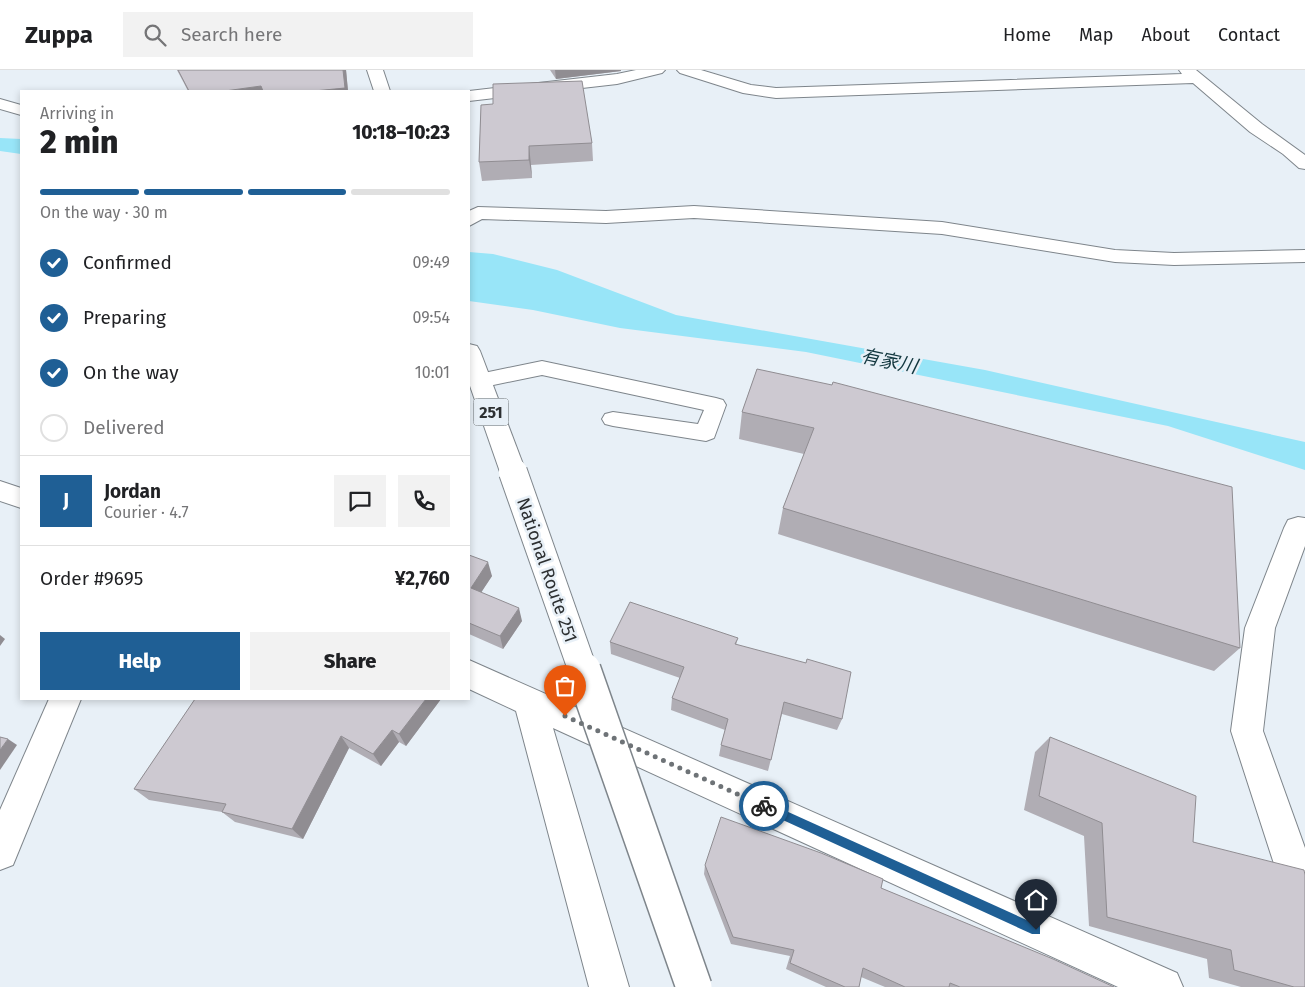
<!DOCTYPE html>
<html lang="en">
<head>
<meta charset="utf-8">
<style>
  body { margin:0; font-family:"Fira Sans","Noto Sans JP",sans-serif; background:#f2f2f2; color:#202124; height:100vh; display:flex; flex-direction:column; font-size:19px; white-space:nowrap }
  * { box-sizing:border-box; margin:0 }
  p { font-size:16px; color:#757577 }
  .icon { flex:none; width:28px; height:28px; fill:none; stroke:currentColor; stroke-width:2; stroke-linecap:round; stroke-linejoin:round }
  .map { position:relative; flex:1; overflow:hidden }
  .sheet { position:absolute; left:20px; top:20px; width:450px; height:610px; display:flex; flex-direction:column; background:#fff; border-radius:0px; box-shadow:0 2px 8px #0003 }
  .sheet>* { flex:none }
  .pin { position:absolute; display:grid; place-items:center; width:42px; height:42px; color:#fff; margin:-51px -21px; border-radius:50% 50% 50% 0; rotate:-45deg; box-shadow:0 0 5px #0007 }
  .pin .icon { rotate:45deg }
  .courier { position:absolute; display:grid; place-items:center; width:50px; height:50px; margin:-25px; border:4px solid #1f5f95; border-radius:50%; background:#fff; color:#222; box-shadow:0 1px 6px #0007 }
  .head em { font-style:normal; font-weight:800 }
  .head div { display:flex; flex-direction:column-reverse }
  .head { display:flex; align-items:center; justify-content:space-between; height:85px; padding:0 20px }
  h1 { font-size:32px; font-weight:800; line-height:38px }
  .bar { display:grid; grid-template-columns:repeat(4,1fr); gap:8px 5px; align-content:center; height:60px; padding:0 20px }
  .bar i { height:6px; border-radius:4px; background:#e0e0e0 }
  .bar .selected { background:#1f5f95 }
  .bar p { grid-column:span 4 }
  .line { display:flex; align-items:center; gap:12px; padding:0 20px; border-top:1px solid #e0e0e0 }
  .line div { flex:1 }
  .round { display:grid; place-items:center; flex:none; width:52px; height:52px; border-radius:0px; background:#f2f2f2 }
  ol { padding:0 20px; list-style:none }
  li { display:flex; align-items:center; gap:15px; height:55px }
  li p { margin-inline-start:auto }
  li .icon { padding:5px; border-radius:50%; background:#1f5f95; color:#fff; stroke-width:4 }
  li:last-child { color:#757577 }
  li i { width:28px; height:28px; border:2px solid #e0e0e0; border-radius:50% }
  .cta { display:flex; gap:10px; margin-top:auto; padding:10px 20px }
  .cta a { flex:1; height:58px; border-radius:0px; background:#1f5f95; color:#fff; font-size:20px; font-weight:800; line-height:58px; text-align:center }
  .cta a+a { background:#f2f2f2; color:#202124 }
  header { display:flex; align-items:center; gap:30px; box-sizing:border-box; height:70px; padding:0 25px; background:#fff; border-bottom:1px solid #e0e0e0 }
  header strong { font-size:24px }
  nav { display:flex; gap:28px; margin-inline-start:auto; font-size:18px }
  .search { width:350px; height:45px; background:#f2f2f2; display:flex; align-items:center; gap:12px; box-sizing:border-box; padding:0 18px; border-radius:0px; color:#757577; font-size:19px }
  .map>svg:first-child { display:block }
</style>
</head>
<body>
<header>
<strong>Zuppa</strong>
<div class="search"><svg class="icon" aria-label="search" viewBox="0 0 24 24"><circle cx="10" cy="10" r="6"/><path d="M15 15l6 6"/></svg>Search here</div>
<nav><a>Home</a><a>Map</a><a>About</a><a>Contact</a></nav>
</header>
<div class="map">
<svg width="1305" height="917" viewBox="0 0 1305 917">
  <rect width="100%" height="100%" fill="#e8f0f7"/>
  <g fill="#98e5f8">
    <path d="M0 68 21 69V84L0 81Z"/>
    <path d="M469 182 493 184 557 200 676 245 985 300 1305 372V400L1168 356 806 282 620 258 533 240 469 231Z"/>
  </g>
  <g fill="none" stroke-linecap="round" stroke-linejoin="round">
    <defs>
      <path id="service" d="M542 291 716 328 723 330 726 335 714 368 706 371 613 356 605 354 602 349 605 344 613 342 698 354 704 340 542 305 479 318 472 316 469 311 472 306 479 304Z"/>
      <g id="minor">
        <path d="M636 0H665L662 3 617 14 469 31V21L617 4Z"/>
        <path d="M677 0H701L751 15 776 18 1182 4 1179 0H1196L1262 54 1305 85V99L1299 98 1283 84 1250 62 1193 13 776 28 743 23 680 3Z"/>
        <path d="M0 29 21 35V45L0 39Z"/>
        <path d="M694 136 942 152 1115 180 1174 183 1305 180V192L1174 195 1115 192 942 164 694 148 606 153 482 149 469 156V141L478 137 606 141Z"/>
        <path d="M0 411 21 418V438L0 431Z"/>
        <path d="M1298 447 1305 448V476L1275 558 1263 661 1305 778V830L1292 825 1275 797 1231 661 1245 558 1284 458 1288 450Z"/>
        <path d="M469 590 1177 903 1183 917H1118L553 658 629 917H589L516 641 469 619Z"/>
        <path d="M49 629H81L13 795 0 800V740Z"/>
      </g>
      <g id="trunk">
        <path d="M367 0H383L390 21H374Z"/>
        <path d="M469 274 477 276 480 281 526 402 522 409 513 412 504 409 500 402 469 313Z"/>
      </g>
    </defs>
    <use href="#service" stroke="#7e858b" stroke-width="2"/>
    <use href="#minor" stroke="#7e858b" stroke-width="2"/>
    <use href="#trunk" stroke="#7e858b" stroke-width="2"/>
    <use href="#service" fill="#fff" fill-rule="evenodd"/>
    <use href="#minor" fill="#fff" fill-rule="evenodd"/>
    <use href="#trunk" fill="#fff" fill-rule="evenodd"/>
    <defs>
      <path id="trunk-bridge-far1" d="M513 402 583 601"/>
      <path id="trunk-bridge" d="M583 600 694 917"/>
    </defs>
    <use href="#trunk-bridge-far1" stroke="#7e858b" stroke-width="30" stroke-linecap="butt"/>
    <use href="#trunk-bridge" stroke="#7e858b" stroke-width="38" stroke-linecap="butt"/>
    <use href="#trunk-bridge-far1" stroke="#fff" stroke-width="28"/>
    <use href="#trunk-bridge" stroke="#fff" stroke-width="35"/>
  </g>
  <g fill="#b0adb4">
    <path d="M177 0H346L348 21H188Z"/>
    <path d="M550 0H621V1L556 9Z"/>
    <path d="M481 35 592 73 593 91 531 95 532 108 482 111 479 92Z"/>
    <path d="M757 299 1240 578 1214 601 778 464 783 438 804 384 739 369 742 342Z"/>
    <path d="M469 485 492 506 481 522 522 551 503 579 469 564Z"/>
    <path d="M738 568 736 575 842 649 837 660 782 644 768 701 719 686 721 675 725 660 671 640 672 628 680 608 611 584 610 572Z"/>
    <path d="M195 629H441L406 676 399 672 381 696 349 678 303 769 235 752 222 742 149 730 134 719Z"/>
    <path d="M1050 667 1193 772 1305 917H1241L1209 908 1207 889 1089 856 1084 766 1024 740 1035 682Z"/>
    <path d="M705 795 881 818 1114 917H885L861 907 859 917H826L786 899 790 886 731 874 704 804Z"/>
  </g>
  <g fill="#908d92">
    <path d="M343 0H346L348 21H314Z"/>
    <path d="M555 0H621V1L556 9Z"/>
    <path d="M261 16 263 21H225Z"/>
    <path d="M529 76 531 95 532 108 529 90Z"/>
    <path d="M488 492 492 506 475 532 471 518Z"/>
    <path d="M519 538 522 551 503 579 500 566Z"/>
    <path d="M0 565 5 569 0 576Z"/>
    <path d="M426 629H441L406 676 399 664Z"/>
    <path d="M392 660 399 672 381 696 373 684Z"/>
    <path d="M341 666 349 678 303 769 292 759Z"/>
    <path d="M8 669 17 675 0 700V680Z"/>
  </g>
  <g fill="#cdc9d1" stroke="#908d92">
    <path d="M178 0H343L345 18 314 21H263L261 16 225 21H189Z"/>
    <path d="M582 11 592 73 529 76V90L479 92 481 35 493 34V14Z"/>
    <path d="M757 299 832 315 833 312 1232 417 1240 578 783 438 814 358 742 342Z"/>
    <path d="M469 485 488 492 471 518 519 538 500 566 469 553Z"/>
    <path d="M630 532 738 568 735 574 806 593 807 589 851 602 842 649 784 632 771 690 721 675 728 649 672 628 684 597 610 572Z"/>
    <path d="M195 629H426L399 664 392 660 373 684 341 666 292 759 222 742 226 734 134 719Z"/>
    <path d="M0 667 8 669 0 680Z"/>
    <path d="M1050 667 1196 726 1193 772 1304 800 1305 805V917H1294L1234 900 1231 880 1107 847 1102 753 1039 726Z"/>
    <path d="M721 747 821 783 883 809 881 818 1053 889 1114 917H960L950 913 949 917H905L863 898 859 917H845L790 893 794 880 733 867 705 795Z"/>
  </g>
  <path fill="#1f5f95" d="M764 731 1040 856V864H1032L761 740V733Z"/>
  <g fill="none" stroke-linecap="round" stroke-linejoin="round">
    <path stroke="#6e7377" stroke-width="5" stroke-dasharray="0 9" d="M565 646 764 736"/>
  </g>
  <g text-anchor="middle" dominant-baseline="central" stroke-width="5" stroke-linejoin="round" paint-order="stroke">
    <rect fill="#e8f0f7" stroke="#656a6d" stroke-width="1" x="473.5" y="328.5" width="35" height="27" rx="4"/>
    <g font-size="16" font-weight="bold" fill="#2d3032">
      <text x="491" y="342">251</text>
    </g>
    <g font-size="18" fill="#2d3032" stroke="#e8f0f7">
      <text transform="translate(547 500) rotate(71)">National Route 251</text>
    </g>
    <g font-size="19" font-style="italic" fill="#12373f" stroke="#e8f0f7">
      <text transform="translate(889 291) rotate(12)">有家川</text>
    </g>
  </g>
</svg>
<div class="pin" style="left:565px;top:646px;background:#ea580c"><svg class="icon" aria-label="bag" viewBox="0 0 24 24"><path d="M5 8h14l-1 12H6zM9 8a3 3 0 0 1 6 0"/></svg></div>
<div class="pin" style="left:1036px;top:860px;background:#1f2937"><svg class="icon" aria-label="home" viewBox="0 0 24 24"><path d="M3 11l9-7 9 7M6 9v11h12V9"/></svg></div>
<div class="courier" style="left:764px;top:736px"><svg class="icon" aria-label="bike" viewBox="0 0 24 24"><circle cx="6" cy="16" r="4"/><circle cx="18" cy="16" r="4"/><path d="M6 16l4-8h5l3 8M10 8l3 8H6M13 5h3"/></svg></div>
<section class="sheet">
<div class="head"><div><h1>2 min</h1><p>Arriving in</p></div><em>10:18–10:23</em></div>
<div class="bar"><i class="selected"></i><i class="selected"></i><i class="selected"></i><i></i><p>On the way · 30 m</p></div>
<ol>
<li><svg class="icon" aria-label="check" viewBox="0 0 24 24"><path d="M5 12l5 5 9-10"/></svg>Confirmed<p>09:49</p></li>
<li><svg class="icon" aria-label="check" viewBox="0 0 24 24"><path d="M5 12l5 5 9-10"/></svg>Preparing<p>09:54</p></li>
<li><svg class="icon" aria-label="check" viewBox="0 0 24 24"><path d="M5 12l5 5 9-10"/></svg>On the way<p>10:01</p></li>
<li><i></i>Delivered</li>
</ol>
<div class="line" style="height:90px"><b class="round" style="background:#1f5f95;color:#fff">J</b><div><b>Jordan</b><p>Courier · 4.7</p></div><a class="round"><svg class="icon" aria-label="chat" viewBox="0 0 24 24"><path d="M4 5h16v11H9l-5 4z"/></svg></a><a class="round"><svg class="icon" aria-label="phone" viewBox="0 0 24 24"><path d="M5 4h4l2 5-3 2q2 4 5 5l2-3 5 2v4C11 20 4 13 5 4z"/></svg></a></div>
<div class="line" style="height:65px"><div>Order #9695</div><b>¥2,760</b></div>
<div class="cta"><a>Help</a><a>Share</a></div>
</section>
</div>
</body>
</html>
